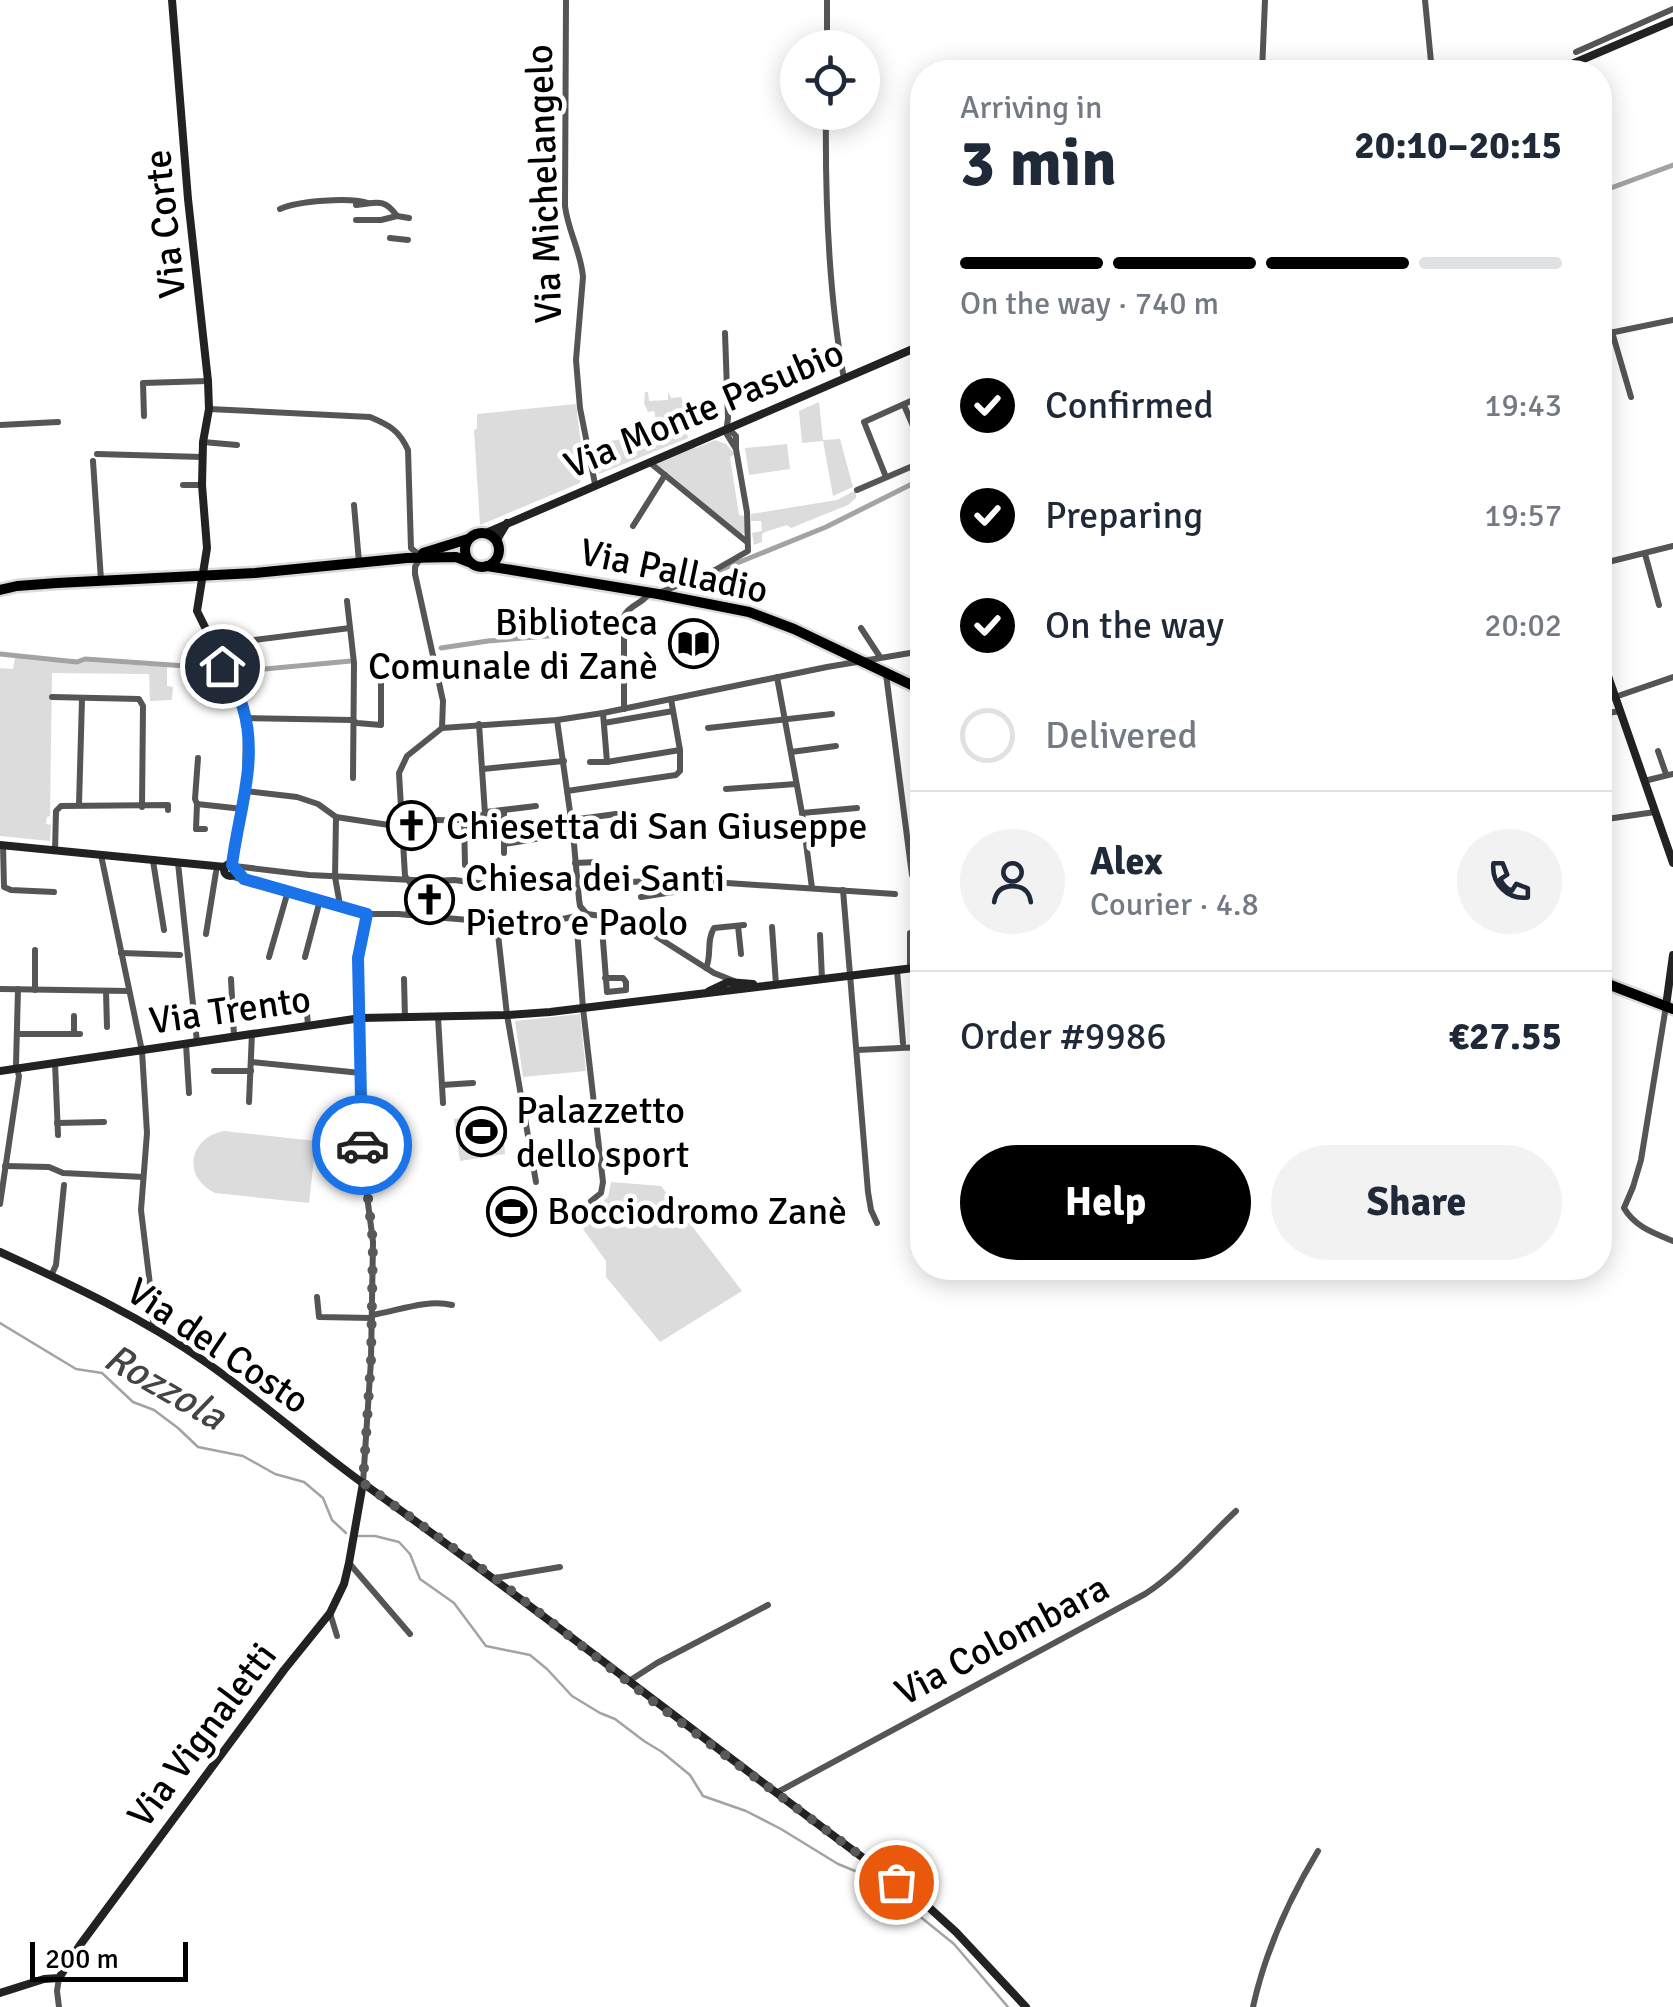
<!DOCTYPE html>
<html lang="en">
<head>
<meta charset="utf-8">
<style>
  body { margin:0; font-family:Signika,sans-serif; background:#f2f2f3; color:#1f2937; height:100vh; display:flex; flex-direction:column; font-size:38px; white-space:nowrap }
  * { box-sizing:border-box; margin:0 }
  p { font-size:32px; color:#747a83 }
  .icon { flex:none; width:55px; height:55px; fill:none; stroke:currentColor; stroke-width:2; stroke-linecap:round; stroke-linejoin:round }
  .map { position:relative; flex:1; overflow:hidden }
  .drawer { position:absolute; left:910px; top:60px; width:702px; height:1220px; display:flex; flex-direction:column; background:#fff; border-radius:40px; box-shadow:0 5px 25px #0003 }
  .drawer>* { flex:none }
  .buttons { position:absolute; left:780px; top:30px; display:grid; gap:20px }
  .buttons a { display:grid; place-items:center; width:100px; height:100px; border-radius:50%; background:#fff; box-shadow:0 5px 25px #0003; font-size:50px }
  .scale { position:absolute; left:30px; bottom:25px; width:158px; box-sizing:border-box; padding-left:10px; border:5px solid #000; border-top:0; font-size:28px; line-height:35px; white-space:nowrap; color:#000; -webkit-text-stroke:8px #fff; paint-order:stroke }
  .pin { position:absolute; display:grid; place-items:center; width:85px; height:85px; color:#fff; margin:-42px; border:5px solid #fff; border-radius:50%; box-shadow:0 2px 10px #0007 }
  .courier { position:absolute; display:grid; place-items:center; width:100px; height:100px; margin:-50px; border:8px solid #1a73e8; border-radius:50%; background:#fff; color:#222; box-shadow:0 2px 12px #0007 }
  .overview em { font-style:normal; font-weight:700 }
  .overview div { display:flex; flex-direction:column-reverse }
  .overview { display:flex; align-items:center; justify-content:space-between; height:170px; padding:0 50px }
  h1 { font-size:65px; font-weight:700; line-height:75px }
  .bar { display:grid; grid-template-columns:repeat(4,1fr); gap:15px 10px; align-content:center; height:120px; padding:0 50px }
  .bar i { height:12px; border-radius:8px; background:#e0e1e3 }
  .bar .selected { background:#000 }
  .bar p { grid-column:span 4 }
  .line { display:flex; align-items:center; gap:25px; padding:0 50px; border-top:2px solid #e0e1e3 }
  .line div { flex:1 }
  .round { display:grid; place-items:center; flex:none; width:105px; height:105px; border-radius:52px; background:#f2f2f3 }
  ol { padding:0 50px; list-style:none }
  li { display:flex; align-items:center; gap:30px; height:110px }
  li p { margin-inline-start:auto }
  li .icon { padding:10px; border-radius:50%; background:#000; color:#fff; stroke-width:4 }
  li:last-child { color:#747a83 }
  li i { width:55px; height:55px; border:5px solid #e0e1e3; border-radius:50% }
  .cta { display:flex; gap:20px; margin-top:auto; padding:20px 50px }
  .cta a { flex:1; height:115px; border-radius:60px; background:#000; color:#fff; font-size:40px; font-weight:700; line-height:115px; text-align:center }
  .cta a+a { background:#f2f2f3; color:#1f2937 }
  .map>svg:first-child { display:block }
</style>
</head>
<body>
<div class="map">
<svg width="1673" height="2007" viewBox="0 0 1673 2007">
  <rect width="100%" height="100%" fill="#fff"/>
  <g fill="#dcdcdc">
    <path d="M668 391 671 398 681 397 684 405 681 410 688 438 599 474 597 471 603 456 610 450 611 447 605 445V442L622 439 635 434 637 438 659 433 654 411 648 412 644 403 645 392H648L649 401 668 400Z"/>
    <path d="M819 402 823 440 840 439 853 487 833 496 823 441 802 443 799 411Z"/>
    <path d="M576 404 584 467 580 483 480 525 474 430 477 429V414Z"/>
    <path d="M715 440 726 444 735 454 730 457 739 515 744 516 745 533 742 534 655 465 657 461 692 446 696 448Z"/>
    <path d="M787 444 790 469 749 475 745 448Z"/>
    <path d="M856 490V498L848 505 791 528 787 525 765 532 762 534V542L754 545 752 533 762 531 761 521H751V514L837 500Z"/>
    <path d="M15 657 167 667V686L173 687 172 700 150 701 149 674 52 673 50 816 47 817 46 824 51 825 50 841 0 836V668L13 669Z"/>
    <path d="M580 1014 586 1071 523 1077 515 1021Z"/>
    <path d="M498 1112 500 1125H506L508 1139 504 1140 505 1154 460 1161 454 1119Z"/>
    <path d="M224 1131 316 1141 309 1203 215 1193C182 1177 188 1138 224 1131Z"/>
    <path d="M611 1182 661 1186 742 1291 660 1342 606 1277V1261L583 1229 591 1222 586 1215 608 1197Z"/>
  </g>
  <g fill="none" stroke-linecap="round" stroke-linejoin="round">
    <g stroke="#a3a3a3" stroke-width="2.5">
      <path d="M0 1323 76 1369 102 1373 133 1402 154 1410 178 1428 198 1447 243 1456 275 1474 304 1482 323 1498 332 1520 346 1533"/>
      <path d="M358 1536H375L399 1542 410 1554 420 1579 454 1603 486 1646 530 1655 547 1669 572 1696 600 1713 615 1719 644 1741 662 1752 690 1775 703 1796 746 1811 781 1829 838 1864 860 1873 897 1898 954 1944 1008 2007"/>
    </g>
    <g stroke="#a3a3a3" stroke-width="5">
      <path d="M1600 192 1673 165"/>
      <path d="M720 570 826 527 922 479"/>
      <path d="M441 648 488 641 560 635 616 615"/>
      <path d="M0 654 77 662 85 659 200 667 221 676 242 671 351 661"/>
    </g>
    <defs>
      <g id="primary">
        <circle cx="482" cy="550" r="17"/>
        <path d="M423 553 468 539"/>
        <path d="M487 566 658 594 749 612 794 629 922 690"/>
        <path d="M0 590 17 586 57 583 255 573 407 558 456 557 469 562"/>
        <path d="M1600 981 1673 1009"/>
      </g>
    </defs>
    <use href="#primary" stroke="#dbdbdb" stroke-width="15"/>
    <g stroke="#555" stroke-width="6">
      <path d="M566 0 565 206C568 231 581 252 583 277L576 360 580 408 595 484"/>
      <path d="M1425 0 1432 72"/>
      <path d="M827 48V0"/>
      <path d="M1576 52 1673 9"/>
      <path d="M1262 72 1265 0"/>
      <path d="M826 112C825 201 828 291 844 379"/>
      <path d="M356 205C376 203 384 197 397 216L409 218"/>
      <path d="M280 209C298 201 349 197 368 203"/>
      <path d="M356 220H381L397 216"/>
      <path d="M390 238 408 240"/>
      <path d="M1612 332 1631 397"/>
      <path d="M725 333 728 418 726 433 736 449V436L728 428"/>
      <path d="M1600 335 1673 320"/>
      <path d="M904 405 922 447"/>
      <path d="M209 409 370 417C389 425 399 430 408 450L411 548 418 554"/>
      <path d="M144 416 143 383 208 381"/>
      <path d="M0 425 58 422"/>
      <path d="M203 442 237 445"/>
      <path d="M97 454 202 457"/>
      <path d="M93 461 101 580"/>
      <path d="M649 462 747 542"/>
      <path d="M886 477 864 422 922 396"/>
      <path d="M183 485H202"/>
      <path d="M857 490 922 462"/>
      <path d="M354 505 359 562"/>
      <path d="M633 526 665 475"/>
      <path d="M1645 554 1659 605"/>
      <path d="M1600 564 1673 546"/>
      <path d="M659 593 715 570 748 551 747 512 736 449"/>
      <path d="M347 601 354 663 353 778"/>
      <path d="M861 628 880 657"/>
      <path d="M213 645 350 628"/>
      <path d="M886 674 912 875"/>
      <path d="M777 677 802 813 812 888"/>
      <path d="M52 697 139 699 143 706 142 807"/>
      <path d="M1615 697 1673 677"/>
      <path d="M624 709V616C630 604 643 604 649 593"/>
      <path d="M603 713 607 762"/>
      <path d="M1600 714 1621 711"/>
      <path d="M245 718 352 720 357 723 381 725V683"/>
      <path d="M557 720 573 833 579 899 580 906 586 913"/>
      <path d="M604 723 673 711"/>
      <path d="M442 728 557 720 603 713 827 667 922 651"/>
      <path d="M708 728 832 714"/>
      <path d="M1658 751 1666 774"/>
      <path d="M791 752 836 746"/>
      <path d="M198 758 195 799 197 804 243 809"/>
      <path d="M590 762H607L680 750"/>
      <path d="M483 769 564 761"/>
      <path d="M1644 781 1673 774"/>
      <path d="M726 789 796 784"/>
      <path d="M246 791 297 797 318 804 336 817 402 827"/>
      <path d="M567 791 676 775 680 771V750L671 699"/>
      <path d="M197 804 196 829H205"/>
      <path d="M79 805 82 699"/>
      <path d="M504 810V853"/>
      <path d="M486 812 536 806"/>
      <path d="M802 813 857 808"/>
      <path d="M336 817 335 877 340 905"/>
      <path d="M402 819C426 819 465 824 485 814L479 724"/>
      <path d="M464 819 465 865"/>
      <path d="M571 820 616 814 619 819"/>
      <path d="M1600 820 1655 812"/>
      <path d="M504 844 572 833"/>
      <path d="M3 845 4 887 11 890 54 892"/>
      <path d="M55 851 56 811 61 806 168 805V810"/>
      <path d="M101 855 142 1051 147 1133 141 1210 151 1293 153 1322 150 1327"/>
      <path d="M153 861 164 930"/>
      <path d="M178 863 197 1042"/>
      <path d="M575 863 597 862"/>
      <path d="M234 866 309 875 434 881 454 880 486 884 541 886 652 881 727 883 895 894"/>
      <path d="M230 876 367 914H398L481 921 505 926H528L587 914 622 919 654 935 714 973 734 981"/>
      <path d="M843 890 868 1192 871 1210 877 1223"/>
      <path d="M641 897 686 890 690 882"/>
      <path d="M408 915 411 884 405 876 399 773 407 756 442 728 443 701 415 574V567L420 558"/>
      <path d="M601 915 607 992 626 990V982L623 978H605"/>
      <path d="M576 916 583 1008 603 1182 601 1193 591 1201"/>
      <path d="M497 925 507 1015 536 1182"/>
      <path d="M738 926 741 954"/>
      <path d="M772 927 776 985"/>
      <path d="M910 933V969"/>
      <path d="M206 934 216 872"/>
      <path d="M820 935 822 979"/>
      <path d="M121 953 180 955"/>
      <path d="M269 957 288 891"/>
      <path d="M305 957 320 900"/>
      <path d="M706 968C712 955 706 941 714 928L744 925"/>
      <path d="M897 970 903 1043"/>
      <path d="M231 979 234 1036"/>
      <path d="M404 979 405 1018"/>
      <path d="M0 989 129 991"/>
      <path d="M35 990V950"/>
      <path d="M106 991 107 1027"/>
      <path d="M286 997 303 996 306 999 308 1026"/>
      <path d="M1666 1006 1641 1160 1633 1187 1624 1208C1635 1227 1654 1233 1673 1241"/>
      <path d="M74 1016V1034H80"/>
      <path d="M438 1017 443 1103"/>
      <path d="M18 1034H74"/>
      <path d="M186 1044 189 1093"/>
      <path d="M857 1050 922 1047"/>
      <path d="M252 1062 361 1073"/>
      <path d="M55 1063 58 1135"/>
      <path d="M214 1071H251"/>
      <path d="M442 1085 473 1083"/>
      <path d="M249 1102 252 1033"/>
      <path d="M57 1123 104 1122"/>
      <path d="M5 1166 49 1167 63 1173 143 1177"/>
      <path d="M0 1204 19 1076 16 1065 18 989"/>
      <path d="M51 1276 56 1265 64 1185"/>
      <path d="M317 1297 319 1317 372 1318"/>
      <path d="M372 1315C397 1311 427 1299 452 1305"/>
      <path d="M363 1483 371 1360 373 1242 362 1157 358 958 367 914"/>
      <path d="M349 1563 410 1634"/>
      <path d="M495 1578 560 1567"/>
      <path d="M330 1613 337 1636"/>
      <path d="M629 1681 657 1663 768 1605"/>
      <path d="M776 1793 1145 1594C1180 1571 1206 1539 1236 1511"/>
      <path d="M59 2007 57 1991 59 1978"/>
      <path d="M1253 2007C1265 1952 1289 1899 1318 1851"/>
    </g>
    <g stroke="#222" stroke-width="8">
      <path d="M172 0 188 199 208 381 209 409 203 442 202 485 207 548 197 611 238 694 247 729 246 791 233 865"/>
      <path d="M1553 72 1673 21"/>
      <path d="M486 533 922 345"/>
      <path d="M498 544V538L507 523"/>
      <path d="M1600 653 1673 863"/>
      <path d="M0 845 225 867"/>
      <circle cx="230" cy="870" r="6"/>
      <path d="M709 991 728 982 753 984"/>
      <path d="M1666 1006 1673 955"/>
      <path d="M0 1071 361 1018 507 1015 550 1012 922 967"/>
      <path d="M0 1252C72 1285 143 1318 207 1363 261 1401 310 1445 364 1484 553 1619 735 1765 923 1902L956 1932 1026 2007"/>
      <path d="M0 1993 44 1979 59 1978 80 1945 284 1670 330 1613 344 1584 349 1563 363 1483"/>
    </g>
    <use href="#primary" stroke="#000" stroke-width="10"/>
  </g>
  <g fill="none" stroke-linecap="round" stroke-linejoin="round">
    <path stroke="#595959" stroke-width="10" stroke-dasharray="0 18" d="M362 1145 373 1242 371 1360 363 1483 495 1578 659 1706 896 1882"/>
    <path stroke="#1a73e8" stroke-width="12" d="M222 666C230 679 239 693 243 708 259 760 238 814 232 865L244 879 367 914 358 958 362 1145"/>
  </g>
  <defs>
    <symbol id="library-ring" viewBox="-11 -11 22 22"><circle r="9.5" fill="#fff" stroke="#000" stroke-width="1.5"/><path d="M-6-4Q-3-5.5-.7-3.5V5Q-3 3-6 4ZM6-4Q3-5.5 .7-3.5V5Q3 3 6 4Z" fill="#000"/></symbol>
    <symbol id="church-ring" viewBox="-11 -11 22 22"><circle r="9.5" fill="#fff" stroke="#000" stroke-width="1.5"/><path d="M-1.2-6h2.4v3.5h3.3v2.4h-3.3V6h-2.4V-.1h-3.3v-2.4h3.3Z" fill="#000"/></symbol>
    <symbol id="stadium-ring" viewBox="-11 -11 22 22"><circle r="9.5" fill="#fff" stroke="#000" stroke-width="1.5"/><path d="M0-5a6.5 5 0 1 0 0 10a6.5 5 0 1 0 0-10ZM-3.5-1.8h7v3.6h-7Z" fill="#000"/></symbol>
  </defs>
  <g fill-rule="evenodd">
    <use href="#library-ring" x="666" y="616" width="55" height="55"/>
    <use href="#church-ring" x="384" y="798" width="55" height="55"/>
    <use href="#church-ring" x="402" y="872" width="55" height="55"/>
    <use href="#stadium-ring" x="454" y="1104" width="55" height="55"/>
    <use href="#stadium-ring" x="484" y="1184" width="55" height="55"/>
  </g>
  <g text-anchor="middle" dominant-baseline="central" stroke-width="9" stroke-linejoin="round" paint-order="stroke">
    <g font-size="38" fill="#000" stroke="#fff">
      <text transform="translate(544 184) rotate(-92)">Via Michelangelo</text>
      <text transform="translate(165 224) rotate(-96)">Via Corte</text>
      <text transform="translate(704 409) rotate(-23)">Via Monte Pasubio</text>
      <text transform="translate(674 571) rotate(12)">Via Palladio</text>
      <text transform="translate(230 1010) rotate(-8)">Via Trento</text>
      <text transform="translate(218 1346) rotate(34)">Via del Costo</text>
      <text transform="translate(1002 1640) rotate(-28)">Via Colombara</text>
      <text transform="translate(202 1735) rotate(-53)">Via Vignaletti</text>
    </g>
    <g font-size="38" fill="#000" stroke="#fff" text-anchor="start">
      <text x="658" y="622" text-anchor="end">Biblioteca<tspan x="658" dy="44">Comunale di Zanè</tspan></text>
      <text x="446" y="826">Chiesetta di San Giuseppe</text>
      <text x="465" y="878">Chiesa dei Santi<tspan x="465" dy="44">Pietro e Paolo</tspan></text>
      <text x="516" y="1110">Palazzetto<tspan x="516" dy="44">dello sport</tspan></text>
      <text x="547" y="1211">Bocciodromo Zanè</text>
    </g>
    <g font-size="40" font-style="italic" fill="#444" stroke="#fff">
      <text transform="translate(165 1387) rotate(30)">Rozzola</text>
    </g>
  </g>
</svg>
<div class="buttons">
<a><svg class="icon" aria-label="locate" viewBox="0 0 24 24"><circle cx="12" cy="12" r="6"/><path d="M12 2v4M12 18v4M2 12h4M18 12h4"/></svg></a>
</div>
<div class="scale">200 m</div>
<div class="pin" style="left:896px;top:1882px;background:#ea580c"><svg class="icon" aria-label="bag" viewBox="0 0 24 24"><path d="M5 8h14l-1 12H6zM9 8a3 3 0 0 1 6 0"/></svg></div>
<div class="pin" style="left:222px;top:666px;background:#1f2937"><svg class="icon" aria-label="home" viewBox="0 0 24 24"><path d="M3 11l9-7 9 7M6 9v11h12V9"/></svg></div>
<div class="courier" style="left:362px;top:1145px"><svg class="icon" aria-label="car" viewBox="0 0 24 24"><path d="M5 17H2v-5l4-1 3-4h7l3 4 3 1v5h-3M9 17h6M6 11h13"/><circle cx="7" cy="17" r="2"/><circle cx="17" cy="17" r="2"/></svg></div>
<section class="drawer">
<div class="overview"><div><h1>3 min</h1><p>Arriving in</p></div><em>20:10–20:15</em></div>
<div class="bar"><i class="selected"></i><i class="selected"></i><i class="selected"></i><i></i><p>On the way · 740 m</p></div>
<ol>
<li><svg class="icon" aria-label="check" viewBox="0 0 24 24"><path d="M5 12l5 5 9-10"/></svg>Confirmed<p>19:43</p></li>
<li><svg class="icon" aria-label="check" viewBox="0 0 24 24"><path d="M5 12l5 5 9-10"/></svg>Preparing<p>19:57</p></li>
<li><svg class="icon" aria-label="check" viewBox="0 0 24 24"><path d="M5 12l5 5 9-10"/></svg>On the way<p>20:02</p></li>
<li><i></i>Delivered</li>
</ol>
<div class="line" style="height:180px"><a class="round"><svg class="icon" aria-label="person" viewBox="0 0 24 24"><circle cx="12" cy="8" r="4"/><path d="M4 21q1-7 8-7t8 7"/></svg></a><div><b>Alex</b><p>Courier · 4.8</p></div><a class="round"><svg class="icon" aria-label="phone" viewBox="0 0 24 24"><path d="M5 4h4l2 5-3 2q2 4 5 5l2-3 5 2v4C11 20 4 13 5 4z"/></svg></a></div>
<div class="line" style="height:130px"><div>Order #9986</div><b>€27.55</b></div>
<div class="cta"><a>Help</a><a>Share</a></div>
</section>
</div>
</body>
</html>
